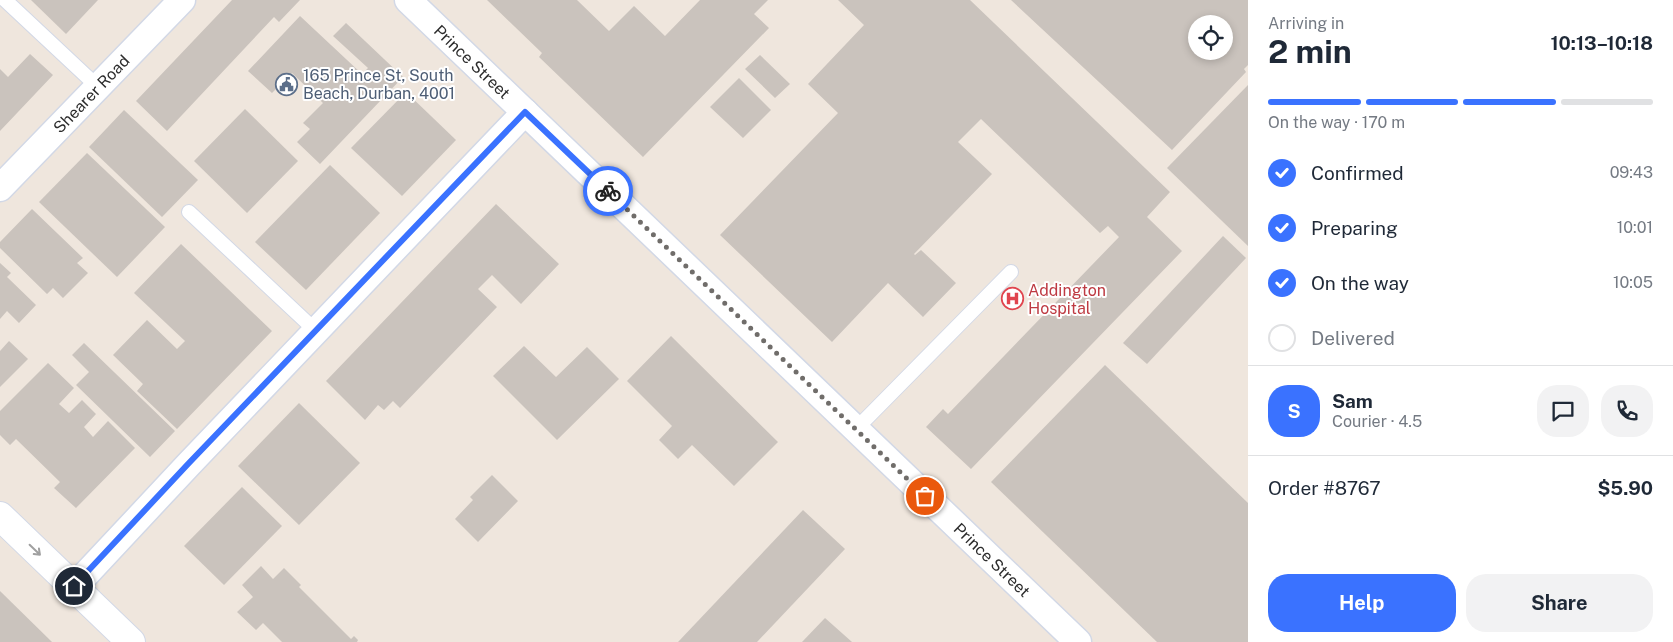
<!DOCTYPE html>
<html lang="en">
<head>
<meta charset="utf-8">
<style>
  body { margin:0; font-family:"Public Sans",sans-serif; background:#f2f2f3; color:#1f2937; height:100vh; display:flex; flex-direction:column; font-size:19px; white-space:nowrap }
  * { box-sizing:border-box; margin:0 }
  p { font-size:16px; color:#747a83 }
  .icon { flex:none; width:28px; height:28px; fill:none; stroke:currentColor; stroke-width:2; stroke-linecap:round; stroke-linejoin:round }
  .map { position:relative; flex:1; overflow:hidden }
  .details { display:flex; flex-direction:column; background:#fff; width:425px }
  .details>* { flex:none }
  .controls { position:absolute; left:1188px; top:15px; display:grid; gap:10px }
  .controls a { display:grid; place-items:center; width:45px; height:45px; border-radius:50%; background:#fff; box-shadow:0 2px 8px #0003; font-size:25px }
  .pin { position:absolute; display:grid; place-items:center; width:42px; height:42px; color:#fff; margin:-21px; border:2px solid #fff; border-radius:50%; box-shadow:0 1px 5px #0007 }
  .courier { position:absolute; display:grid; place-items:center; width:50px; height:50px; margin:-25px; border:4px solid #3a72ff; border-radius:50%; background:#fff; color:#222; box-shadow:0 1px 6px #0007 }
  .overview em { font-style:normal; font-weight:700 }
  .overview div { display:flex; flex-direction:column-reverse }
  .overview { display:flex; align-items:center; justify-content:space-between; height:85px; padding:0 20px }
  h1 { font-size:32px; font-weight:700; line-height:38px }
  .bar { display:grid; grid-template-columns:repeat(4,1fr); gap:8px 5px; align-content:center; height:60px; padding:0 20px }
  .bar i { height:6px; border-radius:4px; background:#e0e1e3 }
  .bar .current { background:#3a72ff }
  .bar p { grid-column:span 4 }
  .line { display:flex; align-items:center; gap:12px; padding:0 20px; border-top:1px solid #e0e1e3 }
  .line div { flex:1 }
  .round { display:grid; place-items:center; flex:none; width:52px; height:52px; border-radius:20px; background:#f2f2f3 }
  ol { padding:0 20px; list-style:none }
  li { display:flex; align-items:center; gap:15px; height:55px }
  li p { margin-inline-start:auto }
  li .icon { padding:5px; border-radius:50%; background:#3a72ff; color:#fff; stroke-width:4 }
  li:last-child { color:#747a83 }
  li i { width:28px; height:28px; border:2px solid #e0e1e3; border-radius:50% }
  .cta { display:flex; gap:10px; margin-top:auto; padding:10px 20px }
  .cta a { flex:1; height:58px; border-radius:20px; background:#3a72ff; color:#fff; font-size:20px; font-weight:700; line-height:58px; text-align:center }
  .cta a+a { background:#f2f2f3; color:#1f2937 }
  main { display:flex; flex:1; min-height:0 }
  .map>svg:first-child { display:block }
</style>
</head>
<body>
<main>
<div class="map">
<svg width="1248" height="642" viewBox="0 0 1248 642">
  <rect width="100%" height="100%" fill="#efe6dd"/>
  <g fill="#cac3bd" fill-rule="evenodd">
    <path d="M31 0H98L66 34Z"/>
    <path d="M232 0H300L279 22 274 17 167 131 136 101Z"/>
    <path d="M487 0H577L609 31 634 6 665 36 700 0H768L754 14 769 28 643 157 539 57 542 53Z"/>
    <path d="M838 0H970L1170 192 1147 217 1182 251 971 469 926 427 943 409 948 414 1119 237 1108 226 1100 233 981 119 958 142 992 174 914 254 915 255 921 250 956 283 923 317 888 283 832 342 720 235 838 113 808 84 864 25Z"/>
    <path d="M1011 0H1248V65L1244 69 1246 72 1172 150ZM1196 24H1224V51H1196Z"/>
    <path d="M300 16 362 74 368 68 333 36 346 23 403 77 320 164 297 142 310 129 303 123 323 103 292 73 272 93 248 71Z"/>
    <path d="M30 54 53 75 0 131V69L8 77Z"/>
    <path d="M760 55 790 84 775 98 745 69Z"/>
    <path d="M739 78 771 110 743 138 710 107Z"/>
    <path d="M1248 85V246L1167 168Z"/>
    <path d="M406 92 456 140 402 196 351 148Z"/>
    <path d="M245 109 298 161 247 213 194 161Z"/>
    <path d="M124 110 198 180 162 217 89 147Z"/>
    <path d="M87 153 165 227 117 277 39 202Z"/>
    <path d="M330 165 380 213 306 290 255 242Z"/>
    <path d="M496 204 559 264 521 304 492 275 478 289 497 307 400 408 393 401 384 410 378 405 365 420 326 381Z"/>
    <path d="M32 209 83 258 77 263 88 273 63 298 53 288 47 294 0 248V242Z"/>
    <path d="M1223 236 1246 258 1147 364 1123 343Z"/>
    <path d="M181 244 272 331 177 429 137 391 143 384 113 355 147 320 177 349 185 341 134 293Z"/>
    <path d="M0 263 11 273 7 277 36 305 19 323 7 311 0 319Z"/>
    <path d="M671 336 778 442 734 486 692 445 678 459 659 440 672 426 627 381Z"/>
    <path d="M9 341 28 359 0 387V351Z"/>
    <path d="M84 343 175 431 150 457 76 385 89 372 72 355Z"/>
    <path d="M524 346 556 377 587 347 619 379 557 440 493 376Z"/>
    <path d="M48 363 74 388 59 404 69 413 82 400 96 414 84 427 93 437 108 421 135 448 76 508 54 488 60 482 16 439 10 445 0 435V411Z"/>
    <path d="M1105 365 1248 503V642H1157L991 482Z"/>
    <path d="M299 403 360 463 299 525 238 466Z"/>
    <path d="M492 475 518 501 478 542 455 519 473 500 470 497Z"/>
    <path d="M242 487 282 526 224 585 184 546Z"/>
    <path d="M803 510 845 549 757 642H678Z"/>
    <path d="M261 566 273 579 284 568 301 585 299 587 351 639 354 636 358 640 357 642H282L263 623 256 630 237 612 253 597 242 585Z"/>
    <path d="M0 591 52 642H0Z"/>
    <path d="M825 618 852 642H802Z"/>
  </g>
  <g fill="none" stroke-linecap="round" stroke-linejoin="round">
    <defs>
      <g id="lane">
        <path d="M5 0 98 87"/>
        <path d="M189 212 316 331"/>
        <path d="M856 429 1011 272"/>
      </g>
      <g id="street">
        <path id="s1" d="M408 0 1078 642"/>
        <path id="s2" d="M0 188 182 0"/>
        <path d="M74 587 189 464 525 112"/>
      </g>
      <path id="secondary" d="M0 516 131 642"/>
    </defs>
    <use href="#lane" stroke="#d2d8e6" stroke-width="16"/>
    <use href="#street" stroke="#d2d8e6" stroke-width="29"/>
    <use href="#secondary" stroke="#d2d8e6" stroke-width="30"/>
    <use href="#lane" stroke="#fff" stroke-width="14"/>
    <use href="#street" stroke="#fff" stroke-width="26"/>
    <use href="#secondary" stroke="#fff" stroke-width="28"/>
  </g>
  <defs><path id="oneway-shaft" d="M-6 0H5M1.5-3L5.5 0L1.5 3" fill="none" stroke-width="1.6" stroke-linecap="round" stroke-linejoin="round" transform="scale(1.25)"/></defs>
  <use stroke="#a0a0a0" href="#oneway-shaft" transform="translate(35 550) rotate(44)"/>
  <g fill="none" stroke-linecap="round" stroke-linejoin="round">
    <path stroke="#706d6a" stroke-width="5" stroke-dasharray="0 9" d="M608 191 925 496"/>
    <path stroke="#3a72ff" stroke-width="6" d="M74 586 188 464 525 112 608 191"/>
  </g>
  <defs>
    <symbol id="civic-ring" viewBox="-11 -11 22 22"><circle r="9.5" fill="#fff" stroke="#5c6f8a" stroke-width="1.5"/><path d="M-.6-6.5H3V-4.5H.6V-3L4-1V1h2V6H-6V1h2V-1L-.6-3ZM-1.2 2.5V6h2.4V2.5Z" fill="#5c6f8a"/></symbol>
    <symbol id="hospital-ring" viewBox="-11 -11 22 22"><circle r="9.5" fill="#fff" stroke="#e0444e" stroke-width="1.5"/><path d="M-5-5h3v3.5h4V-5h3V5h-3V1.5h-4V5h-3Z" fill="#e0444e"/></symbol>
  </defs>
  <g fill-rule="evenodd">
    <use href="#civic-ring" x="274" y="72" width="25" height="25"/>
    <use href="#hospital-ring" x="1000" y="286" width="25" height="25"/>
  </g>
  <g text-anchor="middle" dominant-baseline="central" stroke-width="4" stroke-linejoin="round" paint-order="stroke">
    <g font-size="16" fill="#2c2c2c" stroke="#fff">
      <text stroke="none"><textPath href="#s1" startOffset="89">Prince Street</textPath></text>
      <text stroke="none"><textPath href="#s2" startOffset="131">Shearer Road</textPath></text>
      <text stroke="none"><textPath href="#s1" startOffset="809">Prince Street</textPath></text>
    </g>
    <g font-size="16" fill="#4e5e75" stroke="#fff" text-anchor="start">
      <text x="303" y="75">165 Prince St, South<tspan x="303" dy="18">Beach, Durban, 4001</tspan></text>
    </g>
    <g font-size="16" fill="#be3a42" stroke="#fff" text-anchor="start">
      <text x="1028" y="290">Addington<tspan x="1028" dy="18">Hospital</tspan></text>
    </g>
  </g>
</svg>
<div class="controls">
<a><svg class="icon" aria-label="locate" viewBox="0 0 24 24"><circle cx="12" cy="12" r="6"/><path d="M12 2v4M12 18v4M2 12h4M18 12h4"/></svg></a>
</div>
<div class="pin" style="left:925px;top:496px;background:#ea580c"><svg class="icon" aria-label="bag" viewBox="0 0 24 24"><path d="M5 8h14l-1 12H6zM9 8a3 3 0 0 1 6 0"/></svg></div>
<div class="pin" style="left:74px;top:586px;background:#1f2937"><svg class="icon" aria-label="home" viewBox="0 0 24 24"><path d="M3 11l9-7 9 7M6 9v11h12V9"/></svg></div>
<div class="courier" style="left:608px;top:191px"><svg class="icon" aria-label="bike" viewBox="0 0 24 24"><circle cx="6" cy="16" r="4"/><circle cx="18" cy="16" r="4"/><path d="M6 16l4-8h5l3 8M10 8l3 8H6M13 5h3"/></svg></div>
</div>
<section class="details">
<div class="overview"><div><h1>2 min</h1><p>Arriving in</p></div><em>10:13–10:18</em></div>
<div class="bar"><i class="current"></i><i class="current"></i><i class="current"></i><i></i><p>On the way · 170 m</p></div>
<ol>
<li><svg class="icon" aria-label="check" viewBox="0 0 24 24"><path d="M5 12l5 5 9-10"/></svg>Confirmed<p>09:43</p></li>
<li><svg class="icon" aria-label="check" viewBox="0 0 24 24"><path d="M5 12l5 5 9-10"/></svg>Preparing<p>10:01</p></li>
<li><svg class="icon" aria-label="check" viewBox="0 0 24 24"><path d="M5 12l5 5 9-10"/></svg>On the way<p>10:05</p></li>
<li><i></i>Delivered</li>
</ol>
<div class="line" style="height:90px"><b class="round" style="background:#3a72ff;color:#fff">S</b><div><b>Sam</b><p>Courier · 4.5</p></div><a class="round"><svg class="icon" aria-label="chat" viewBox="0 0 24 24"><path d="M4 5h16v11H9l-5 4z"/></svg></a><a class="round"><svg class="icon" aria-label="phone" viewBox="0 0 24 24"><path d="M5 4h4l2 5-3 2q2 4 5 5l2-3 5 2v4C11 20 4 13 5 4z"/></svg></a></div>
<div class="line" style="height:65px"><div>Order #8767</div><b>$5.90</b></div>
<div class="cta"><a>Help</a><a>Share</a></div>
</section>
</main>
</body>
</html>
